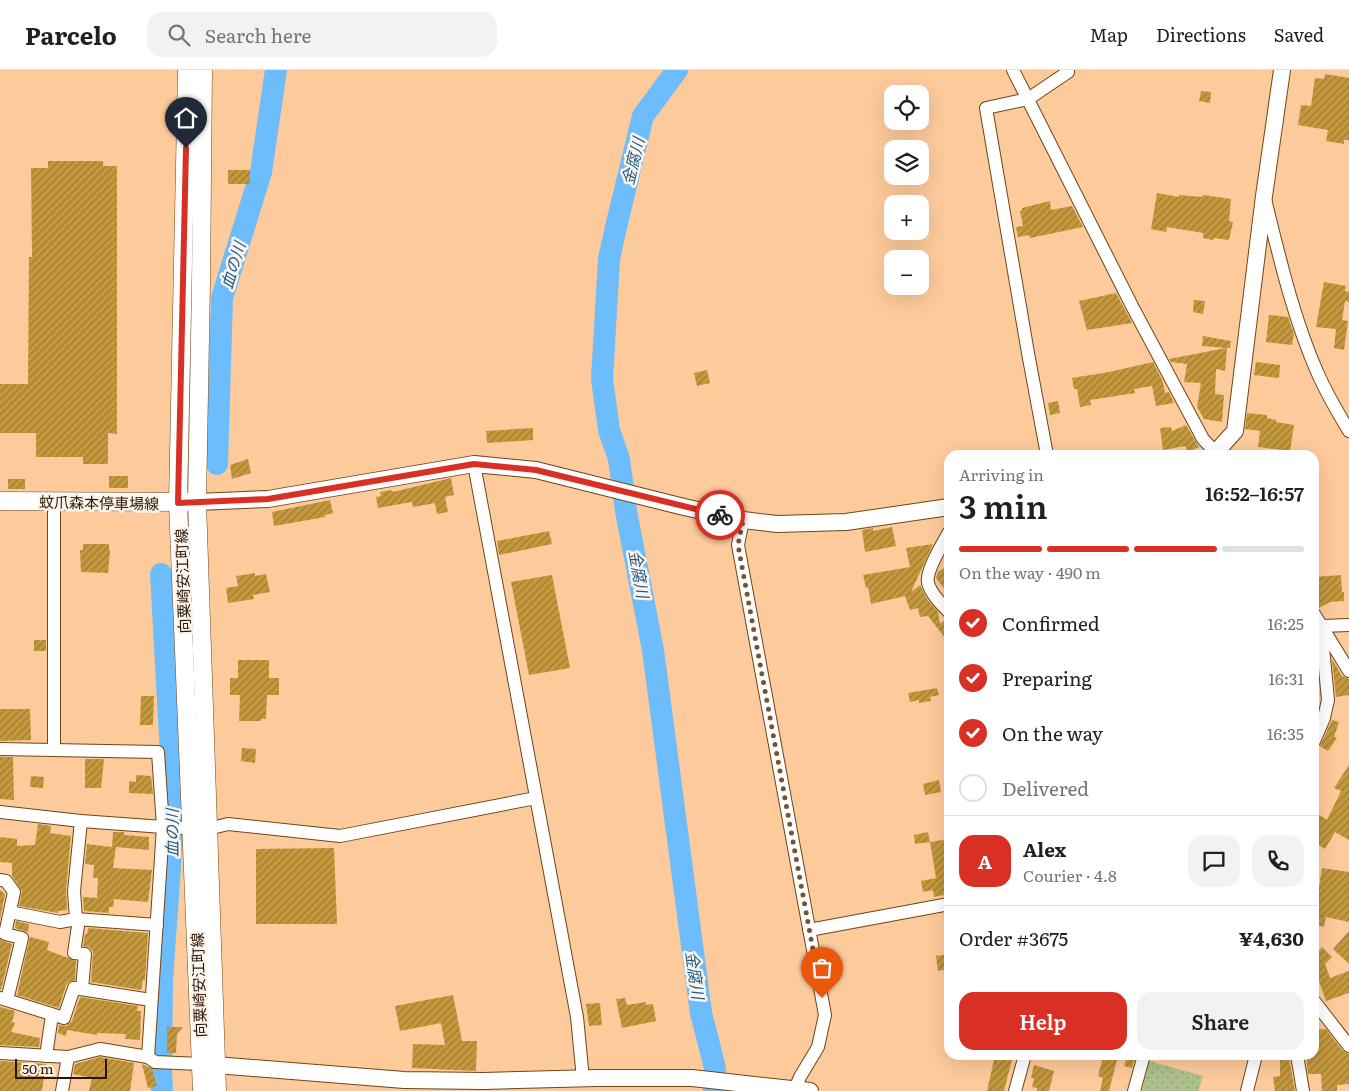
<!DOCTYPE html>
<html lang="en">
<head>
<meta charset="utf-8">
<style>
  body { margin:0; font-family:Literata,"Noto Sans JP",serif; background:#f2f2f2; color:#202124; height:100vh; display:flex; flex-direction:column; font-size:19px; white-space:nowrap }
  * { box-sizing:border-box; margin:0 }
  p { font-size:16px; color:#757577 }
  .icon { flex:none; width:28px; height:28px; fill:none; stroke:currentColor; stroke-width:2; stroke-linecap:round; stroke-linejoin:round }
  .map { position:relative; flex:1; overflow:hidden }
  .panel { position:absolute; left:944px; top:380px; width:375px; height:610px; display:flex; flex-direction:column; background:#fff; border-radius:15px; box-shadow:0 5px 20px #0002 }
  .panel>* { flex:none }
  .fabs { position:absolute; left:884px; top:15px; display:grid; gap:10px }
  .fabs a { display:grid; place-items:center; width:45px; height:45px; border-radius:10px; background:#fff; box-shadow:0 5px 20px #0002; font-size:25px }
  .scale { position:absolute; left:15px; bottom:12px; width:92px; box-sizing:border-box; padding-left:5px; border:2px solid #2b1400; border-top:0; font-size:14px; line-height:18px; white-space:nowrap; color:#2b1400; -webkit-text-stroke:4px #fbf5ef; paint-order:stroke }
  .pin { position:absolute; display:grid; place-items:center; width:42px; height:42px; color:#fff; margin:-51px -21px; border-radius:50% 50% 50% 0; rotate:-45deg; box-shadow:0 0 5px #0007 }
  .pin .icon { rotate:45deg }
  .courier { position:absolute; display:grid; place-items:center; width:50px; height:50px; margin:-25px; border:4px solid #d93025; border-radius:50%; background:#fff; color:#222; box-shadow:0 1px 6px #0007 }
  .headline em { font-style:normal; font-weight:600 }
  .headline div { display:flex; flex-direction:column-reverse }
  .headline { display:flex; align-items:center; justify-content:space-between; height:85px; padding:0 15px }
  h1 { font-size:32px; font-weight:600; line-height:38px }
  .bar { display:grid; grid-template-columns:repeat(4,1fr); gap:8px 5px; align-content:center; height:60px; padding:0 15px }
  .bar i { height:6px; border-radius:4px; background:#e0e0e0 }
  .bar .selected { background:#d93025 }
  .bar p { grid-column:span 4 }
  .line { display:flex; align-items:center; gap:12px; padding:0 15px; border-top:1px solid #e0e0e0 }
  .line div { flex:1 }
  .round { display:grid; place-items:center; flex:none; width:52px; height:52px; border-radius:15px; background:#f2f2f2 }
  ol { padding:0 15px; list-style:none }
  li { display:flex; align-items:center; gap:15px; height:55px }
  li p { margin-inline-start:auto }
  li .icon { padding:5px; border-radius:50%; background:#d93025; color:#fff; stroke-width:4 }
  li:last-child { color:#757577 }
  li i { width:28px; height:28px; border:2px solid #e0e0e0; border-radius:50% }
  .button { display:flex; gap:10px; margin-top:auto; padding:10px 15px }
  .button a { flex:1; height:58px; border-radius:15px; background:#d93025; color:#fff; font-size:20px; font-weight:600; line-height:58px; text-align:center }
  .button a+a { background:#f2f2f2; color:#202124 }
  header { display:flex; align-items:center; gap:30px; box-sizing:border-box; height:70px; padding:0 25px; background:#fff; border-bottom:1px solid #e0e0e0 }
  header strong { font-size:24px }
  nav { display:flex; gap:28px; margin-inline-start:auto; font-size:18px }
  .search { width:350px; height:45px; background:#f2f2f2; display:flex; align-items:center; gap:12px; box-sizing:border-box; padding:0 18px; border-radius:15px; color:#757577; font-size:19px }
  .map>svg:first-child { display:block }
</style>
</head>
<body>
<header>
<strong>Parcelo</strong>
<div class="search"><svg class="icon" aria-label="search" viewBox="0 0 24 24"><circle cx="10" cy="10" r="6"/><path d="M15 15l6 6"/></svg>Search here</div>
<nav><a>Map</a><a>Directions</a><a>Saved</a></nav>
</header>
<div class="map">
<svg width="1349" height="1021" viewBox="0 0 1349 1021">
  <defs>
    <pattern id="green-dots" width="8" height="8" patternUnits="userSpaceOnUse" patternTransform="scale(1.25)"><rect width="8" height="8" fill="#aec08c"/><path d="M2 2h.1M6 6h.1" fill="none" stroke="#96a477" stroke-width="1.8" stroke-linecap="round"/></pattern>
    <pattern id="building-hatch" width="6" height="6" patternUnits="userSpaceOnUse" patternTransform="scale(1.25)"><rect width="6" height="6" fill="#c4993d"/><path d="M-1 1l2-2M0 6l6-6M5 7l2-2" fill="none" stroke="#9f7c31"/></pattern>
  </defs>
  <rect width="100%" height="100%" fill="#fdca9b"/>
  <path fill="url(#green-dots)" d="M1149 991 1203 1006 1198 1021H1142Z"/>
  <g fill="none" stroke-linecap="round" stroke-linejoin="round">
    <g stroke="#6dbcfb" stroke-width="22">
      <path d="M677 0 643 46 616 157 609 189 602 309 609 360 619 389 626 441 653 580 701 943 715 998 714 1021"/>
      <path d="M217 394 222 228 261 102 276 0"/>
      <path d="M161 504 172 703V768L162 910 161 1001 162 1021"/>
    </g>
  </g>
  <g fill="url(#building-hatch)">
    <path d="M1325 4 1349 8V70H1344V74L1326 71 1328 60 1298 55 1301 35 1311 36 1315 8 1324 9Z"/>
    <path d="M1201 21 1211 22 1210 33 1199 31Z"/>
    <path d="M48 91H103V96H117V364L108 363V394H83V387H36V363H0V314H28L29 187H32L31 98H48Z"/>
    <rect x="228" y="100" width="22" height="14"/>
    <path d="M1157 123 1179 127V125L1202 127 1203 125 1231 129 1229 151 1233 152 1229 170 1214 168 1213 170 1203 168V163L1167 157 1166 162 1151 159Z"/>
    <path d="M1050 131 1051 140 1072 136 1083 157 1030 168 1029 165 1018 167 1016 157 1023 156 1020 141H1022V138Z"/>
    <path d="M1324 212 1346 216 1345 221 1349 222V232L1345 231 1342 250 1348 251 1344 280 1334 278 1336 259 1316 257Z"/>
    <path d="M1116 223 1132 253 1087 260 1079 231Z"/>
    <path d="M1194 230 1205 231 1203 244 1193 242Z"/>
    <path d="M1269 245 1288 247 1294 264 1292 275 1266 272Z"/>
    <path d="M1203 266 1231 271 1230 278H1227L1225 301 1216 299 1215 324 1224 325 1222 352 1204 349 1197 337 1201 313 1184 312 1187 294 1171 292 1169 289 1226 278 1202 276Z"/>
    <path d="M1153 292 1163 312 1165 323 1169 322 1174 333 1156 336 1152 316 1134 319 1135 323 1090 330 1091 335 1080 337 1077 319H1074L1072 308 1109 302Z"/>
    <path d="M1256 292 1280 295 1279 308 1254 305Z"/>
    <path d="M707 300 710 313 697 316 694 303Z"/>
    <path d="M1058 331 1060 343 1050 345 1048 333Z"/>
    <path d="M1247 343 1267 345V348L1276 350V352L1294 355 1290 381 1258 377 1260 361 1245 359Z"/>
    <path d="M1186 355 1199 377 1188 382 1185 376 1163 380 1160 358 1171 357 1172 361Z"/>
    <path d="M533 358V370L487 373 486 361Z"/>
    <path d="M248 389 251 403 232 409 230 395Z"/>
    <rect x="109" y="406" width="19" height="12"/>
    <path d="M451 408 454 425 445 427 448 442 437 444 435 433 413 437 412 432 378 438 376 427 381 426 380 422 392 420 393 422Z"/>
    <rect x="8" y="409" width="17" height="10"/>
    <path d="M330 430 333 443 325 445V447L274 456 272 442Z"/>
    <path d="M892 457 896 476 865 482 862 460 873 458V461Z"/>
    <path d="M549 461 552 474 499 485 497 471Z"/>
    <path d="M83 474H109V480H110L108 503 81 502 80 480H83Z"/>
    <path d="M933 474 911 522 920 515 927 529 938 542 940 554 946 549 949 550V573L928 546 920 547 918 538 910 540 905 526 871 534 868 517 866 518 863 505 910 497 906 478Z"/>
    <path d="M944 498 949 503V525L936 508 938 502Z"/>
    <path d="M255 503V506L266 504 270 522 253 525 254 529 228 533 226 518 238 516 236 506Z"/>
    <path d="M552 505 570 598 529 605 511 512Z"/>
    <path d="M1341 505 1342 522H1344V531L1330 532 1319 538 1314 536V507Z"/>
    <rect x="34" y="570" width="12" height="11"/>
    <path d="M1332 589 1342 606 1349 609V625L1336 627Z"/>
    <path d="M238 590H269V608H279V625H267L266 649H261V651H239L240 625H230V608H238Z"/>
    <path d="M937 618 939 625 930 627 931 631 919 633V630L910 632 908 623Z"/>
    <path d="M141 626H154L153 655H140Z"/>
    <path d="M0 639H30L31 670 0 671Z"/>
    <path d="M1332 650 1339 652 1334 667 1337 668 1328 681 1320 676Z"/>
    <path d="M242 678 256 679 255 693 241 691Z"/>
    <path d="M0 687H13L14 730 0 729Z"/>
    <path d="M85 689H104L101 718H85Z"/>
    <path d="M1349 695V770L1335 762 1325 779 1314 772V752L1318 744 1327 750 1341 721 1334 718Z"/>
    <path d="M136 705 151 706 153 724 129 723V711L136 712Z"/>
    <path d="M31 706 44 707 43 718 30 717Z"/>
    <path d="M939 710 941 722 925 725 923 714Z"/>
    <path d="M38 754 51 756 50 763 71 766 66 820 67 840 58 841V843L19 836 22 821 12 806V793L0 792V767L17 769V776L35 775Z"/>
    <path d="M113 762H124V765L149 767V780L116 777 113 798 152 800 148 832 114 829 113 837H109V843L84 841 83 827 97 828 98 808H93L94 795 85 794 87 774 112 777Z"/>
    <path d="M928 762 930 772 915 774 914 765Z"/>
    <path d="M949 769V824L934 827 933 820 923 822 921 811 936 808 930 772Z"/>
    <path d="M334 778 337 854H256V779Z"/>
    <path d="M1322 798 1349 802V852L1326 847 1324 857 1314 854V837L1316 838Z"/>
    <path d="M0 820 5 824 0 849Z"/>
    <path d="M16 851 29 854 28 862 15 858Z"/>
    <path d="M88 858 148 863 145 910H143L141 920 91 912 93 881 89 877 83 876 85 864H87Z"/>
    <path d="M1349 861V894L1333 879Z"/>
    <path d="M30 867 49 872 47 880 76 891 75 910 69 912 66 915 59 938 17 925Z"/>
    <path d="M0 870 12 874 1 920H0Z"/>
    <path d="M1322 877 1332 887 1325 894 1330 908 1349 901V923L1326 931 1314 897V886Z"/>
    <path d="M948 884 949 899 938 901 936 886Z"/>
    <path d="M453 925 462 971H477L476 1001 412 998 413 974 445 975 441 953 400 961 395 936Z"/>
    <path d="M80 927 138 936 137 941H141L140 970 125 969 126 964 97 963V965L67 960 66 966 58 963 59 955 66 956 72 951Z"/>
    <path d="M625 928 627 935 646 932V935L653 934 656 951 622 958 616 929Z"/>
    <path d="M600 933 602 955 589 956 586 934Z"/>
    <path d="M0 937 15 941 12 952 15 953 11 962 40 968 39 977 0 975Z"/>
    <path d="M167 957H183L177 964 176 983H167Z"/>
    <path d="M1326 959 1343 981 1349 984V1014L1337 1015V1021H1322L1321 1004H1308L1306 987H1314V960Z"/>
    <path d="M995 985H1013L1004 1021H987Z"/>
    <path d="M1127 985H1136L1132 998 1124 996Z"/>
    <path d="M100 987 134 993 130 1021H89L92 1008 73 1004 75 994Z"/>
    <path d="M1103 987 1117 990 1109 1021H1100L1103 1008 1098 1006Z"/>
    <path d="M1280 989H1289L1295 1021H1275L1273 1007 1280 1006Z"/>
    <path d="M0 991 46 994 42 1021H0Z"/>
    <path d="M142 994 152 999 157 1016 148 1018Z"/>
    <path d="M1034 995 1054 1001 1049 1021H1037V1018L1032 1017 1034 1008H1031Z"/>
  </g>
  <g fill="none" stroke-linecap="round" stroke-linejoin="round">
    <defs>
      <g id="minor">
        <path d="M1013 0 1132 236 1203 369 1218 385"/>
        <path d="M1266 133C1280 190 1294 250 1318 304 1327 324 1338 343 1349 361"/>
        <path d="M1047 385 1028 283 986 38 1028 29 1068 2V0"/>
        <path d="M474 394 577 947 583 1009"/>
        <path d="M54 431V680"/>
        <path d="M743 450 738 475 825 945 818 977 800 1007 795 1019"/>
        <path d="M949 462C943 473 925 502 928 513 931 524 941 534 949 542"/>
        <path d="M1314 544 1349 601"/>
        <path d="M1321 556 1349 555"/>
        <path d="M1314 671 1324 648 1328 630 1321 556"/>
        <path d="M0 679 158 682 163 757 148 987 155 992 201 994"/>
        <path d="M0 742 81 751 163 757 208 759 228 754 340 766 536 728"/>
        <path d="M0 810 6 811 14 822 5 864 22 868 7 930"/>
        <path d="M10 842 60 852 76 849 157 855"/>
        <path d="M76 849 74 821 81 751"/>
        <path d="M79 849 74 883 85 884 82 919"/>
        <path d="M809 860 949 834"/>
        <path d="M0 928 64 948 74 918 151 930"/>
        <path d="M1314 931 1349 976"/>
        <path d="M0 983 68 987"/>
        <path d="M1297 985 1303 1021"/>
        <path d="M46 986 52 945"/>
        <path d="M62 1021 68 987 100 979 148 987"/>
        <path d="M1015 1021 1025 985"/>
        <path d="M1134 1021 1144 985"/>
        <path d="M1247 1021 1256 985"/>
      </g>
      <g id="tertiary">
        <path d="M1211 385 1216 382 1235 361 1264 126 1282 0"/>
        <path d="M197 432 268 429 474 394 536 400 684 437 743 450 777 454 846 452 949 437"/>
        <path d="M203 994 404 1010 483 1011 597 1008H692L810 1021"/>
      </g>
      <g id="secondary">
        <path d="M187 0 178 433 202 1021"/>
        <path d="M203 0 201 213 197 432 217 1021"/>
        <path d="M0 431 189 432"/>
      </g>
    </defs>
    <use href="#minor" stroke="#704516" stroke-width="14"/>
    <use href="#tertiary" stroke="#704516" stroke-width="18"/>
    <use href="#secondary" stroke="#704516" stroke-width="19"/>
    <use href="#minor" stroke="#fff" stroke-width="12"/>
    <use href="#tertiary" stroke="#fff" stroke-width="16"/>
    <use href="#secondary" stroke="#fff" stroke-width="18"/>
  </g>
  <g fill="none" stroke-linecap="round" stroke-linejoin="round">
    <path stroke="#745436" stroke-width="5" stroke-dasharray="0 9" d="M720 445 743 450 738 475 822 928"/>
    <path stroke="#d93025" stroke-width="6" d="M186 78 178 433 268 429 474 394 536 400 720 445"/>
  </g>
  <g text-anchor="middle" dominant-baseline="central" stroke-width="5" stroke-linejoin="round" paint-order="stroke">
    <g font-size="15" fill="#2b1400" stroke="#fbf5ef">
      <text transform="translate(99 432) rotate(1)">蚊爪森本停車場線</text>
      <text transform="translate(182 511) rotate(-92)">向粟崎安江町線</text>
      <text transform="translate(198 915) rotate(-92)">向粟崎安江町線</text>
    </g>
    <g font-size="16" font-style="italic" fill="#205982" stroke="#fbf5ef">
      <text transform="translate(632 91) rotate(-76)">金腐川</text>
      <text transform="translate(232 195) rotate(-73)">血の川</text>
      <text transform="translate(640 504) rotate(80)">金腐川</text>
      <text transform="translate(171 763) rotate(-90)">血の川</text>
      <text transform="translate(696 905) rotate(82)">金腐川</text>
    </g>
  </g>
</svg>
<div class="fabs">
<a><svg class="icon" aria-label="locate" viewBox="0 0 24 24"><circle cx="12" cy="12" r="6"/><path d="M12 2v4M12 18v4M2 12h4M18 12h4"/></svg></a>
<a><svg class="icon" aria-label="layers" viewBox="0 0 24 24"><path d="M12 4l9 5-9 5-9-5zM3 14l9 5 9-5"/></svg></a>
<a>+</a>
<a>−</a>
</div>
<div class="scale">50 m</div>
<div class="pin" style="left:822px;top:928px;background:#ea580c"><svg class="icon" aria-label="bag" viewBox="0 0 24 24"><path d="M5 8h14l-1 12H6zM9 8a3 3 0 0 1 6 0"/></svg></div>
<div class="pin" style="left:186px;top:78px;background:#1f2937"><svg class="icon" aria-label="home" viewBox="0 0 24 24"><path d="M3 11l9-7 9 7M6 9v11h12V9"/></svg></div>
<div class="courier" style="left:720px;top:445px"><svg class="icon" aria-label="bike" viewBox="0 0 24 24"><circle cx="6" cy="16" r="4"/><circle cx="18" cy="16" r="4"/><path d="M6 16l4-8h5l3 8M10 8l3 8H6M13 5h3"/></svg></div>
<section class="panel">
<div class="headline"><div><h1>3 min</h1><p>Arriving in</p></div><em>16:52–16:57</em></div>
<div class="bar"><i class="selected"></i><i class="selected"></i><i class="selected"></i><i></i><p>On the way · 490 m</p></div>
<ol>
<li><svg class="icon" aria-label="check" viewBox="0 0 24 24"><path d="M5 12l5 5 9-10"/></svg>Confirmed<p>16:25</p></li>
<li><svg class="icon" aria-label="check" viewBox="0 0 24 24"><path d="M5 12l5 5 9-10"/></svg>Preparing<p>16:31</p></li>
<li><svg class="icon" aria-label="check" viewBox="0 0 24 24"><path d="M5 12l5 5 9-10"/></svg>On the way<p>16:35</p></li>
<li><i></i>Delivered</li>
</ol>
<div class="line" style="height:90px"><b class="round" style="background:#d93025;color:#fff">A</b><div><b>Alex</b><p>Courier · 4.8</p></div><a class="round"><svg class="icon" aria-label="chat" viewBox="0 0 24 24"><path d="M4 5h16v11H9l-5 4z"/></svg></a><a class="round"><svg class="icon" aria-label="phone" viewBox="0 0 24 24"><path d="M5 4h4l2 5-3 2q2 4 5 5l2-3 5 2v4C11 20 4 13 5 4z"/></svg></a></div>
<div class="line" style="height:65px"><div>Order #3675</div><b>¥4,630</b></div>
<div class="button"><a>Help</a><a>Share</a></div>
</section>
</div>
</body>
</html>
